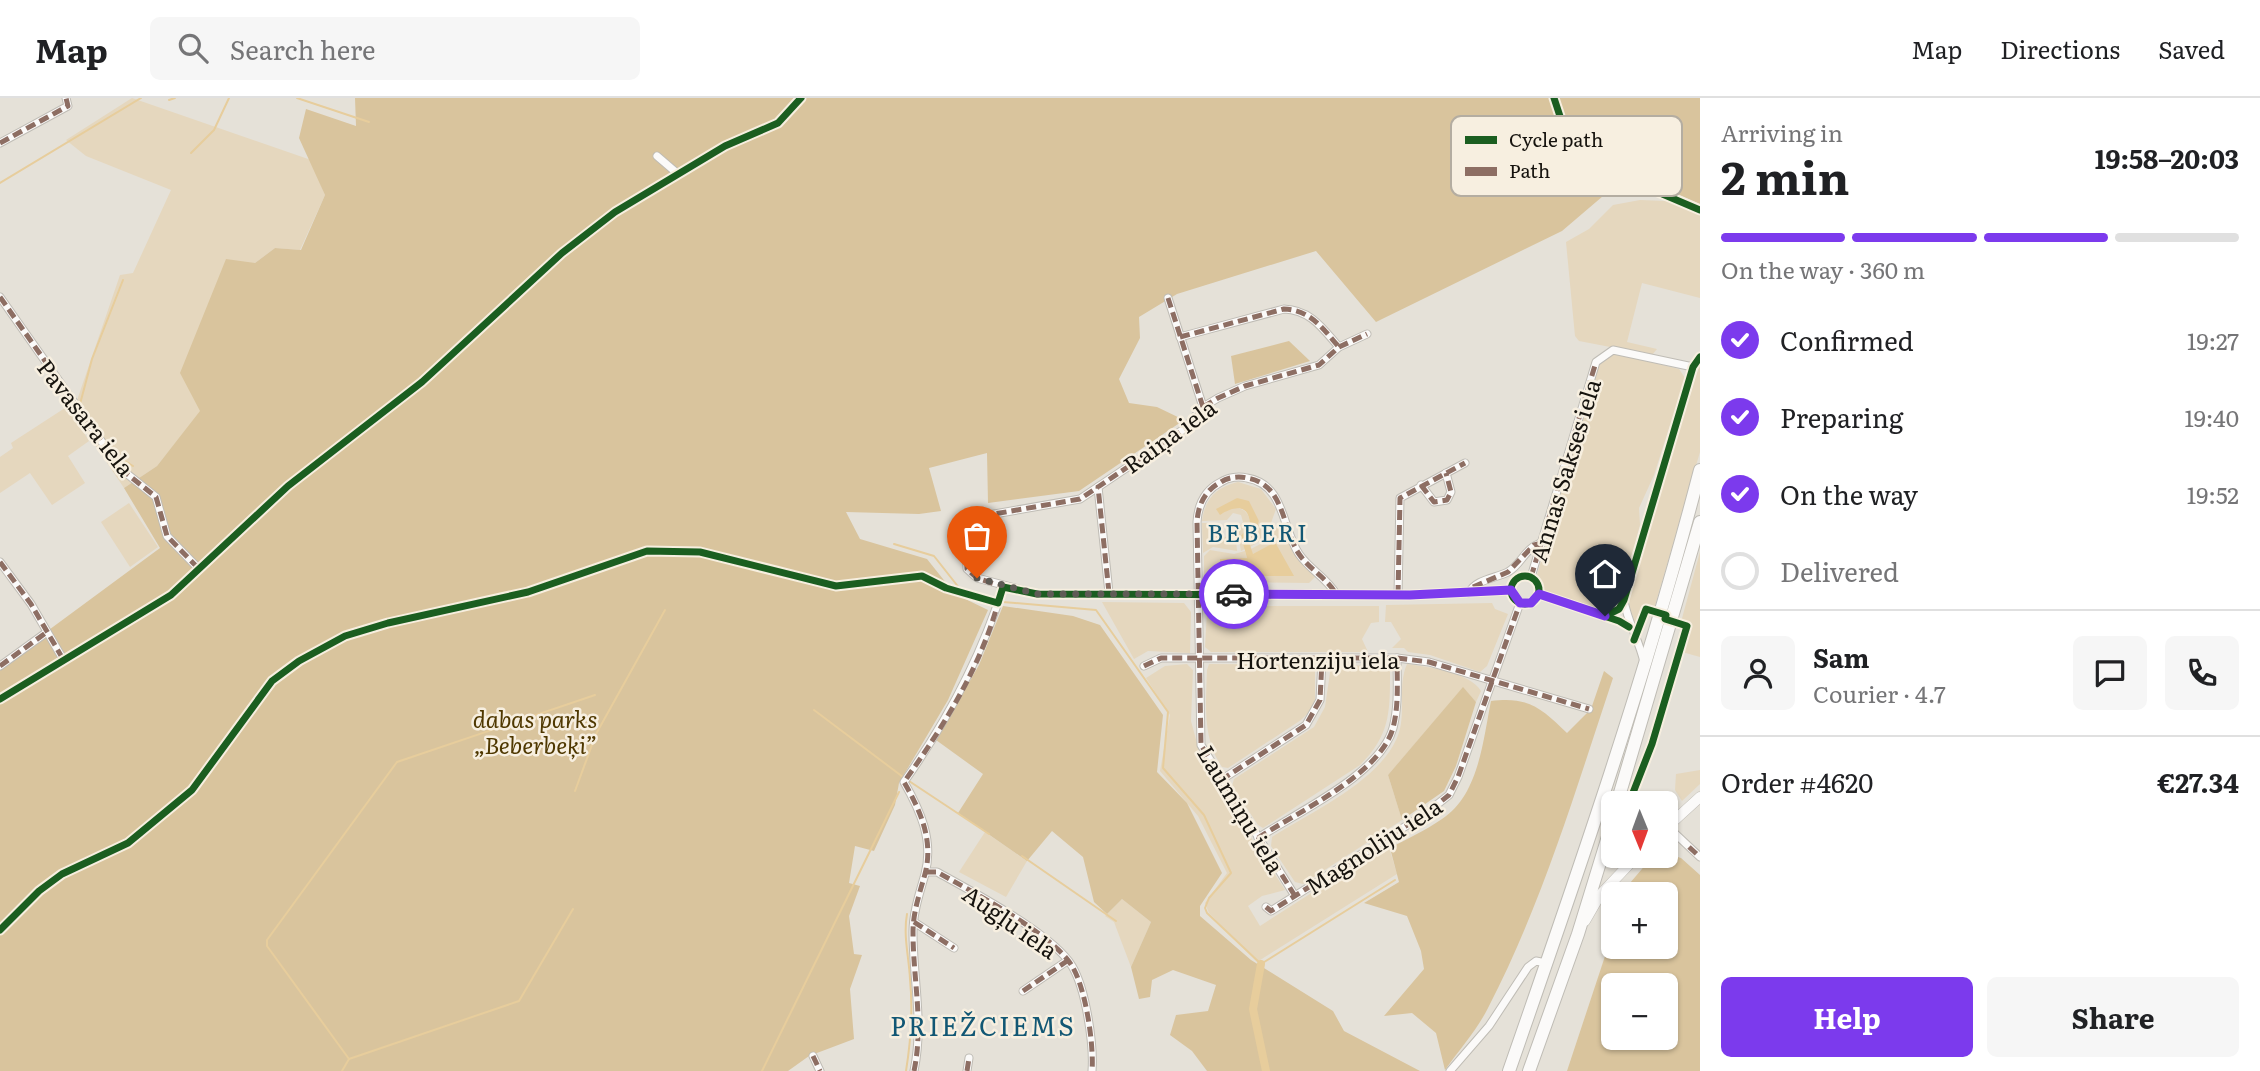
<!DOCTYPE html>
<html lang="en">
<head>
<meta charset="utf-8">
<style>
  body { margin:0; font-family:Literata,serif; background:#f6f6f6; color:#202124; height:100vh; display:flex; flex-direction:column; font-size:26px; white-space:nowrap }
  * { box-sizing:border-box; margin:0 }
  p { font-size:23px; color:#757577 }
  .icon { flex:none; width:38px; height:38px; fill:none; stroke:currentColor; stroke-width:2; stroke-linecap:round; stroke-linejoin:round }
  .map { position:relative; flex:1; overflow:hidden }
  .sheet { display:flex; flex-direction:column; background:#fff; width:560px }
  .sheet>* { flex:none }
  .needle { width:46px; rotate:179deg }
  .controls { position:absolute; left:1601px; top:693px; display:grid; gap:14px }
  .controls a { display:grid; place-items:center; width:77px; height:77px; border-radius:10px; background:#fff; box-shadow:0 2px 5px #0004; font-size:35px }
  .pin { position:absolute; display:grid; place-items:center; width:60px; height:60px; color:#fff; margin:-72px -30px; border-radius:50% 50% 50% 0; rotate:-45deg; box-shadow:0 0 7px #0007 }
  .pin .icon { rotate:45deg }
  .courier { position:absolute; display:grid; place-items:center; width:70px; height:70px; margin:-35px; border:5px solid #7c3aed; border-radius:50%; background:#fff; color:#222; box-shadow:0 2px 9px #0007 }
  .summary em { font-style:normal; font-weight:700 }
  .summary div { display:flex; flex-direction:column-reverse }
  .summary { display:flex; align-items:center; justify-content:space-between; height:119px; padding:0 21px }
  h1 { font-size:46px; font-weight:700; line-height:52px }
  .bar { display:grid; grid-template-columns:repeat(4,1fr); gap:10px 7px; align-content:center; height:84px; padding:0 21px }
  .bar i { height:9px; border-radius:5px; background:#e0e0e0 }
  .bar .on { background:#7c3aed }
  .bar p { grid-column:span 4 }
  .line { display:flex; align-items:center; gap:18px; padding:0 21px; border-top:2px solid #e0e0e0 }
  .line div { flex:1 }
  .round { display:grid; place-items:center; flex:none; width:74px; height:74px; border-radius:10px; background:#f6f6f6 }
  ol { padding:0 21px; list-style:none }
  li { display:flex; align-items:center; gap:21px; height:77px }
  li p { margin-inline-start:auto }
  li .icon { padding:7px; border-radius:50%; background:#7c3aed; color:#fff; stroke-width:4 }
  li:last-child { color:#757577 }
  li i { width:38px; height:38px; border:4px solid #e0e0e0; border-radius:50% }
  .primary-button { display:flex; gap:14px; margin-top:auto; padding:14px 21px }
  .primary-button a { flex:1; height:80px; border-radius:10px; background:#7c3aed; color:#fff; font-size:28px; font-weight:700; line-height:80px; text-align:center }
  .primary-button a+a { background:#f6f6f6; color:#202124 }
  header { display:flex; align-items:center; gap:42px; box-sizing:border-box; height:98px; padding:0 35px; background:#fff; border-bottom:2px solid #e0e0e0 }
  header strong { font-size:33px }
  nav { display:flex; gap:38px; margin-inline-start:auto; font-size:24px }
  .search { width:490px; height:63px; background:#f6f6f6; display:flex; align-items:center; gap:18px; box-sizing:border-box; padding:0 24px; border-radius:10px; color:#757577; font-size:26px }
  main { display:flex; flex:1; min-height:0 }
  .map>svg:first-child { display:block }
</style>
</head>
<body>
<header>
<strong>Map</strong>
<div class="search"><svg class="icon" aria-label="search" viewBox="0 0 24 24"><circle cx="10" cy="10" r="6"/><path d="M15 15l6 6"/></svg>Search here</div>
<nav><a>Map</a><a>Directions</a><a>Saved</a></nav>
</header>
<main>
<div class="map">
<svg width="1700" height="973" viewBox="0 0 1700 973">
  <rect width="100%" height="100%" fill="#e5e1d8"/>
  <g fill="#e5d7be">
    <path d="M132 0 311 62 325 97 300 152 275 150 255 165 201 313 157 368 124 390 73 314 120 177 133 175 171 92 86 58 66 42Z"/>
    <path d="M1640 102 1666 103 1700 115V200L1642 185 1627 244 1657 251 1652 257 1579 243 1575 238 1566 144 1589 131 1613 107Z"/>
    <path d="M1617 256 1679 271 1685 280 1654 377 1639 410 1640 427 1618 507 1606 514 1545 494 1537 477 1597 269 1607 259Z"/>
    <path d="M1700 265V354L1654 511 1643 509 1636 532 1629 515 1630 493Z"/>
    <path d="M68 308 89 343 68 358 85 385 52 407 30 375 0 395V359L13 350 11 345Z"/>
    <path d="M1238 384 1261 391 1276 411 1266 439 1250 449 1248 441 1259 423 1237 400 1220 417 1233 409C1243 410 1250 415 1250 426L1242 438 1245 451 1241 453 1237 431 1243 424 1241 417 1233 415 1227 422 1202 423C1205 401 1216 389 1238 384Z"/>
    <path d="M129 405 158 449 130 469 101 424Z"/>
    <path d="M1281 424 1293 455 1315 479 1309 485 1211 484 1204 476V458L1210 452 1234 456 1245 453 1247 460 1227 478 1253 457 1251 451 1266 443Z"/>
    <path d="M1202 425H1218L1223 438 1236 442 1237 453 1213 449 1203 455Z"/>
    <path d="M1700 454V559L1682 554 1689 527 1681 524Z"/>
    <path d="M1102 504 1184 505 1191 514 1190 555 1148 553 1134 561Z"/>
    <path d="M1492 505 1495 511 1508 516 1487 568 1480 574 1430 557 1408 554 1404 550H1392L1401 541 1391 524H1385L1386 507Z"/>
    <path d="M1212 508H1379V524L1371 525 1362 541 1368 554H1211L1205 549 1207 514Z"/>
    <path d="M1187 566 1193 572 1191 623 1202 664 1285 792 1262 798 1248 808 1260 828 1388 746 1397 776 1257 864 1209 815 1205 805 1227 775 1198 718 1160 673 1170 617 1146 580 1165 568Z"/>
    <path d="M1209 566 1311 567 1315 571V602L1309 614 1301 622 1228 670 1222 669C1202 640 1206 606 1207 572Z"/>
    <path d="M1407 566C1427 569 1470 574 1481 593L1476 604 1463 590 1388 677 1402 722 1303 786 1295 784 1271 748 1272 739C1311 714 1378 684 1397 640 1407 617 1397 588 1407 566Z"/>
    <path d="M1387 567 1390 572C1390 612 1391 637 1360 667L1263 730 1258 727 1232 688 1234 681 1314 629 1325 609 1331 568Z"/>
    <path d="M1700 672V686L1682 703 1675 692 1676 676Z"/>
    <path d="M985 734 1027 763 1006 799 959 774Z"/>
    <path d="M1122 801 1151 824 1131 869 1114 824 1105 818Z"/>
  </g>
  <g fill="#d9c49d" fill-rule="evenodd">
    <path d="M355 0H1700V106L1630 75 1562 133 1376 224 1316 153 1177 196 1139 219 1140 240 1119 281 1129 305 1157 309 1184 322 1079 393 988 405 987 355 929 370 941 413 919 416 846 414 860 441 927 461 955 496 988 512 948 602 899 685 895 707 874 753 855 748 849 785 860 788 849 818 854 856 862 857 850 891 854 941 809 958 788 973H0V568L160 450 124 390 157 368 200 313 180 275 226 161 255 165 275 150 301 152 325 97 299 40 306 11 356 28Z"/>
    <path d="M1289 243 1310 263 1235 286 1231 258Z"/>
    <path d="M1003 508 1073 518 1100 527 1163 617 1157 674 1187 705 1222 775 1200 808V818L1251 862 1333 913 1344 933 1420 973H1207L1192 953 1170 937 1176 917 1208 913 1216 887 1173 872 1152 882 1150 899 1139 901 1131 869 1151 824 1122 801 1107 816 1094 804 1083 759 1052 733 1027 763 958 715 983 676 936 642 979 567Z"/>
    <path d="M1604 573 1613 580C1576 691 1542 806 1488 910 1477 932 1459 952 1445 972L1436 935 1412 915 1384 918 1424 871 1421 853 1407 818 1364 805 1399 784 1390 750C1407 741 1426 732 1442 721 1479 697 1483 642 1491 603 1529 598 1542 611 1567 635L1591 611Z"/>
    <path d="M1463 589 1476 604 1456 668 1444 693 1402 722 1388 677Z"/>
    <path d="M1666 755 1681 760 1700 777V973H1567L1613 834 1614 849H1666V796H1626L1630 785 1653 758ZM1614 887H1666V940H1614Z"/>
  </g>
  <path fill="#e7cd9c" d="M1237 400 1249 403 1259 423 1255 434 1248 441 1253 456 1275 444 1294 478H1227L1220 475V461L1247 460 1241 438 1250 426C1249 405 1233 408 1220 417L1216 411Z"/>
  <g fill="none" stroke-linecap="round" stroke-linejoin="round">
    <g stroke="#e7cd9c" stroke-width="2">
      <path d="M297 0 369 24"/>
      <path d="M169 2 175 0"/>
      <path d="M191 55 214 32 229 0"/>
      <path d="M0 85 141 0"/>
      <path d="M80 306 92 261 123 182"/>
      <path d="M104 341 120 360 133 368"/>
      <path d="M894 446 934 458 960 491 995 501"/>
      <path d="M1003 504 1096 512 1168 614 1163 670 1204 717 1231 775 1209 800 1205 810 1207 815 1261 866 1395 782"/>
      <path d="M814 612 903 679"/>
      <path d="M909 683 989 736"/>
      <path d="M575 693 596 636 665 512"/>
      <path d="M1022 758 1116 823"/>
      <path d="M349 961 267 848V842L397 664 595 597"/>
      <path d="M342 973 349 961 519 903 573 811"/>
      <path d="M762 973 899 694"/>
      <path d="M906 973C911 942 913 912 910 881 909 859 903 838 907 816"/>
    </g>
    <path stroke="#e7cd9c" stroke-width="8" d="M1261 866 1253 911 1266 973"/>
    <defs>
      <g id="street">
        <path d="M0 45 68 8 66 0"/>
        <path d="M657 58 678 76"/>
        <path d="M0 199 121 371 156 399 167 438 198 470"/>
        <path d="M1168 200 1203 309"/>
        <path d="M1180 239 1284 211C1311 212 1323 231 1339 249"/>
        <path d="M1421 387 1434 404 1447 402 1451 394 1446 375"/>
        <path d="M1098 389 1080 401 977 419 966 438 967 471 977 480 1037 496 1410 497 1511 492"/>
        <path d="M0 464 31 506 63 561"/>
        <circle cx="1525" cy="492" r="14"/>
        <path d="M1531 479 1596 264 1613 252 1693 269"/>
        <path d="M1109 495 1098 389 1184 331 1203 309 1218 300 1245 288 1319 267 1339 249 1367 236"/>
        <path d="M1469 495C1474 482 1496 480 1508 474 1522 466 1525 449 1542 445"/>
        <path d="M1539 496 1619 523 1629 529"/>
        <path d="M1398 497 1400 400 1465 365"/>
        <path d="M1624 503C1628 525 1639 542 1644 564"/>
        <path d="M1605 518 1619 511 1624 502 1693 269 1700 259"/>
        <path d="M0 568 47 534"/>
        <path d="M1144 568 1161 560H1397L1429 564 1589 611"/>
        <path d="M0 601 171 497 288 388 422 284 562 155 615 114 725 48 778 25 801 0"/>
        <path d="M1221 682 1306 627 1320 602 1322 562"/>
        <path d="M1667 728 1700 759"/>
        <path d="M1258 740C1297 714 1380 677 1393 630 1399 607 1397 583 1397 560"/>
        <path d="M926 774H937C971 793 1053 836 1072 868 1086 891 1094 947 1092 973"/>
        <path d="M1295 798 1201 647 1197 424C1198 407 1205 392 1221 384 1228 379 1239 378 1247 380 1285 386 1282 431 1299 456 1310 472 1327 480 1336 496"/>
        <path d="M1266 809 1271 813 1425 716 1449 697 1458 679 1520 505"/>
        <path d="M914 824 954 850"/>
        <path d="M1023 893 1067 863"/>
        <path d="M813 958 820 973"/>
        <path d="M914 973C924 925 913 882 913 834 913 814 920 794 925 776 934 742 920 712 904 684 947 623 981 560 1003 489"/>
        <path d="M967 973 969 960"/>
        <path d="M1450 973 1489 928 1528 869 1536 863 1546 865"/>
      </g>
      <g id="secondary">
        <path d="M1666 730 1700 699"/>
        <path d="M1585 823 1600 797 1637 758"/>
      </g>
      <g id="highway">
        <path d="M1617 705 1700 424"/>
        <path d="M1509 973C1578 775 1647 576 1700 372"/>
        <path d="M1529 973 1578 836 1614 719"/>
      </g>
    </defs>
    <use href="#street" stroke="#bfbcb5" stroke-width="9"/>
    <use href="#secondary" stroke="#bfbcb5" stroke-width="11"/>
    <use href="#highway" stroke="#bfbcb5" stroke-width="14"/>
    <use href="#street" stroke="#fbfaf9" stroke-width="7"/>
    <use href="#secondary" stroke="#fbfaf9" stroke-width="10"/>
    <use href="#highway" stroke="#fbfaf9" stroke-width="12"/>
    <g stroke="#8d6e63" stroke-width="5" stroke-dasharray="10 5" stroke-linecap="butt">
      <path d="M0 45 68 8 66 0"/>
      <path d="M0 199 121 371 156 399 167 438 198 470"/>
      <path d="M1168 200 1203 309"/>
      <path d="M1180 239 1284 211C1311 212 1323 231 1339 249"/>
      <path d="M1421 387 1434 404 1447 402 1451 394 1446 375"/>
      <path d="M0 464 31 506 63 561"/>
      <path d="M1531 479 1596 264"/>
      <path d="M1473 489 1508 474 1534 447 1542 445"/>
      <path d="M1007 490 977 480 967 471 966 438 977 419 1080 401 1098 389"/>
      <path d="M1109 495 1098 389 1184 331 1203 309 1218 300 1245 288 1319 267 1339 249 1367 236"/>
      <path d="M1398 497 1400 400 1465 365"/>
      <path d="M0 568 47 534"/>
      <path d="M1144 568 1161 560H1397L1429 564 1589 611"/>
      <path d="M1221 682 1306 627 1320 602 1322 562"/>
      <path d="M1258 740C1297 714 1380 677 1393 630 1399 607 1397 583 1397 560"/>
      <path d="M1689 749 1700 759"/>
      <path d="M926 774H937C971 793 1053 836 1072 868 1086 891 1094 947 1092 973"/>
      <path d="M1295 798 1201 647 1197 424C1198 407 1205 392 1221 384 1228 379 1239 378 1247 380 1285 386 1282 431 1299 456 1310 472 1327 480 1336 496"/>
      <path d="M1266 809 1271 813 1425 716 1449 697 1458 679 1520 505"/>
      <path d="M914 824 954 850"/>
      <path d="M1023 893 1067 863"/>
      <path d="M813 958 820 973"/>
      <path d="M914 973C924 925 913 882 913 834 913 814 920 794 925 776 934 742 920 712 904 684 944 628 982 567 999 501"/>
      <path d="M967 973 969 960"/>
    </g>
    <defs>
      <g id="cycleway">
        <path d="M1554 0 1573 58 1700 112"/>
        <circle cx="1525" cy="492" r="14"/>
        <path d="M1539 496 1619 523 1629 529"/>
        <path d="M1605 518 1619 511 1624 502 1693 269 1700 259"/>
        <path d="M0 601 171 497 288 388 422 284 562 155 615 114 725 48 778 25 801 0"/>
        <path d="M1629 705 1652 646 1687 528 1665 521 1666 517 1646 511 1634 542"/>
        <path d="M0 832 39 793 62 776 128 745 192 692 272 583 299 563 345 538 388 525 528 494 647 453 700 454 836 488 922 478 946 490 998 505 1003 489 1037 496 1410 497 1511 492"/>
      </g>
    </defs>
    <use href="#cycleway" stroke="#f7efe0" stroke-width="11"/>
    <use href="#cycleway" stroke="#1b5e20" stroke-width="7"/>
  </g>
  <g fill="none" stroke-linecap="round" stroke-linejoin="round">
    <path stroke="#5e5b55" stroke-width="7" stroke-dasharray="0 12.6" d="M977 480 1037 496H1234"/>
    <path stroke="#7c3aed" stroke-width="9" d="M1234 496 1410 497 1511 492 1520 505H1531L1539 496 1605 518"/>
  </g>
  <g text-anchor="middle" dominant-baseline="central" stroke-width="5" stroke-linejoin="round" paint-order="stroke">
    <g font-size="23" fill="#16130e" stroke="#f7efe0">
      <text transform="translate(87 319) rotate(52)">Pavasara iela</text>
      <text transform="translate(1169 337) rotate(-36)">Raiņa iela</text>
      <text transform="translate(1564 372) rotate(-73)">Annas Sakses iela</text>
      <text x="1318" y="561">Hortenziju iela</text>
      <text transform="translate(1242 711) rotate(59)">Laumiņu iela</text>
      <text transform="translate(1373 747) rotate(-33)">Magnoliju iela</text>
      <text transform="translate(1011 823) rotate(35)">Augļu iela</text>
    </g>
    <g font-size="23" font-style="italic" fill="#4f3800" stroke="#f7efe0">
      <text x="535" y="620">dabas parks<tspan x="535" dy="26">„Beberbeķi”</tspan></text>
    </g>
    <g font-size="24" letter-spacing="2" fill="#125774" stroke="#f7efe0">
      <text x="1258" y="433">BEBERI</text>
    </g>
    <g font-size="26" letter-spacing="2" fill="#125774" stroke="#f7efe0">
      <text x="983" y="926">PRIEŽCIEMS</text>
    </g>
  </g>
  <rect x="1451" y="18" width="231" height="80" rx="10" fill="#f7efe0" stroke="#b4ada1" stroke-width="2"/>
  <rect x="1465" y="38" width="32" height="8" fill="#1b5e20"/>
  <rect x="1465" y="69" width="32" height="9" fill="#8d6e63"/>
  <g font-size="19" fill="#16130e">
    <text x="1509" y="49">Cycle path</text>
    <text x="1509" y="80">Path</text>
  </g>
</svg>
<div class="controls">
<a><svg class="needle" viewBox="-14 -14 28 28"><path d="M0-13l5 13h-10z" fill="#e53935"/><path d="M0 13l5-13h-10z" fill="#757577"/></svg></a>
<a>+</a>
<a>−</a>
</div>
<div class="pin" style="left:977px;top:480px;background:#ea580c"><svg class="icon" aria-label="bag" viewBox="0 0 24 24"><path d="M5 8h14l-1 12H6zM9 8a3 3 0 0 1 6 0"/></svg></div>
<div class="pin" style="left:1605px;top:518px;background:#1f2937"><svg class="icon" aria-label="home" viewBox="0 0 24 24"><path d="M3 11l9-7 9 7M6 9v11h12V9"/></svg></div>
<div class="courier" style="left:1234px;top:496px"><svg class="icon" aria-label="car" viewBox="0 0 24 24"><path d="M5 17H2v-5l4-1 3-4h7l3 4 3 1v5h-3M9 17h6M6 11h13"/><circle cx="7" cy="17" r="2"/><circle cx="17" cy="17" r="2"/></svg></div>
</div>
<section class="sheet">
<div class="summary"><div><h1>2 min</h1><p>Arriving in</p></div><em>19:58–20:03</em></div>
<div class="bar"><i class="on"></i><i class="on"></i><i class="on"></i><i></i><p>On the way · 360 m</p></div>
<ol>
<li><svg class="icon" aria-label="check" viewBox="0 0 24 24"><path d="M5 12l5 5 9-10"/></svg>Confirmed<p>19:27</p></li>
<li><svg class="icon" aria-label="check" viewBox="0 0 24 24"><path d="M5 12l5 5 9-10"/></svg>Preparing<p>19:40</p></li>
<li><svg class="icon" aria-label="check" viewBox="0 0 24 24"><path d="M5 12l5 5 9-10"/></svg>On the way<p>19:52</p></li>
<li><i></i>Delivered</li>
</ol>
<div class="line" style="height:126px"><a class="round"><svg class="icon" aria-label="person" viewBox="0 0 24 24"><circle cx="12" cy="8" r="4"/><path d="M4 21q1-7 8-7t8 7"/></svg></a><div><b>Sam</b><p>Courier · 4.7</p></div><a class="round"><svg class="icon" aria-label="chat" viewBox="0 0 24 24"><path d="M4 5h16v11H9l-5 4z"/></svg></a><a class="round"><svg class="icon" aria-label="phone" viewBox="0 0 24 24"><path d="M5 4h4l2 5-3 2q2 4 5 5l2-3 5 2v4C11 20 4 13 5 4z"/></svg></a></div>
<div class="line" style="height:91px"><div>Order #4620</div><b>€27.34</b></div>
<div class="primary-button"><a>Help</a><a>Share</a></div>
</section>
</main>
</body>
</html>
